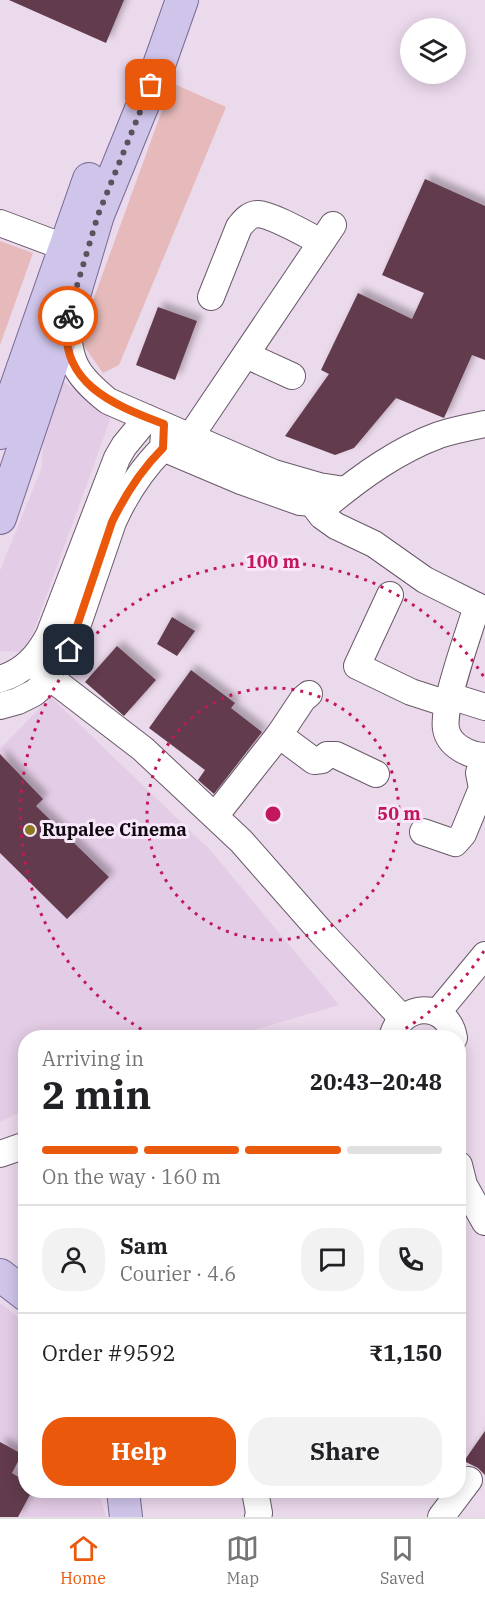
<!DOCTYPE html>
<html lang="en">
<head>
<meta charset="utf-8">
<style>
  body { margin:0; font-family:"IBM Plex Serif",serif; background:#f2f2f2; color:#202124; height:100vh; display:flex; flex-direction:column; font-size:22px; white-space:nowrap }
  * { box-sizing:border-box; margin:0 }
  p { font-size:20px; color:#757577 }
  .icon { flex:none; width:33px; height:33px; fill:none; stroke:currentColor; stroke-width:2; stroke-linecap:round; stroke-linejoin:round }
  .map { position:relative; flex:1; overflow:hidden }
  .drawer { position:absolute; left:18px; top:1030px; width:448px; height:468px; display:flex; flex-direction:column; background:#fff; border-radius:24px; box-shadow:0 3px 15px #0003 }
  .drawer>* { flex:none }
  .controls { position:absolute; left:400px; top:18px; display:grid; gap:12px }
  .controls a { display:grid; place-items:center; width:66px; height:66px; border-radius:50%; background:#fff; box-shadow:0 3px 15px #0003; font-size:30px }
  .pin { position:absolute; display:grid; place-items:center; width:51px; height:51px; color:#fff; margin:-26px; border-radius:12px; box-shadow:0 3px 9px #0006 }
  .courier { position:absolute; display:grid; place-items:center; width:60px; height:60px; margin:-30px; border:4px solid #ea580c; border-radius:50%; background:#fff; color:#222; box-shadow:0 2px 8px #0007 }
  .summary em { font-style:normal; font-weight:800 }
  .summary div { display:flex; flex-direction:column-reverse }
  .summary { display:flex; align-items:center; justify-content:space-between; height:102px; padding:0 24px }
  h1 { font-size:39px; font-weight:800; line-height:45px }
  .bar { display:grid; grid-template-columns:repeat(4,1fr); gap:9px 6px; align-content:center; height:72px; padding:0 24px }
  .bar i { height:8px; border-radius:4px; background:#e0e0e0 }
  .bar .current { background:#ea580c }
  .bar p { grid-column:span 4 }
  .line { display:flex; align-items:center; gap:15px; padding:0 24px; border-top:2px solid #e0e0e0 }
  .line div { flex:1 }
  .round { display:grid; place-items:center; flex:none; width:63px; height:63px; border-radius:24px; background:#f2f2f2 }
  .button { display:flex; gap:12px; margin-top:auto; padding:12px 24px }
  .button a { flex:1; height:69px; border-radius:24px; background:#ea580c; color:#fff; font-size:24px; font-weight:800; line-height:69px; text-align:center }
  .button a+a { background:#f2f2f2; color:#202124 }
  .tab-bar { display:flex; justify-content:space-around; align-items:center; height:84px; border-top:2px solid #e0e0e0; background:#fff; font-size:16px; color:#757577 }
  .tab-bar a { display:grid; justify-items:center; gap:3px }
  .tab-bar .current { color:#ea580c }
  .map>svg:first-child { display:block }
</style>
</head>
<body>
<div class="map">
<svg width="485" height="1517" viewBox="0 0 485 1517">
  <defs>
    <filter id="shadow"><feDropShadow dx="5.5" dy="-5.5" stdDeviation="3" flood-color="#0004"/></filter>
  </defs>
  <rect width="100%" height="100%" fill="#ebd9ec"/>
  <g fill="#e3cce5">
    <path d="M58 378 106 411 110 420 26 652 0 651V571L42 467 44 427Z"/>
    <path d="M51 697 211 851 339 1005 227 1038H26L25 1110 0 1122V749Z"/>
    <path d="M0 1303 25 1323 26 1491H99L106 1517H0Z"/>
  </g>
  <g fill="#e6babb">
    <path d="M172 83 226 107 119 365 103 373 79 339Z"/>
    <path d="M0 241 33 253 0 345Z"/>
  </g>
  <g fill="#623b4e" filter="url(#shadow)">
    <path d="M9 0H124L106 43Z"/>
    <path d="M425 179 485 206V360L472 355 444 418 396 398 354 448 335 455 285 436 329 374 321 370 358 293 412 319 424 293 382 275Z"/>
    <path d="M158 307 197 321 175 380 136 365Z"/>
    <path d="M172 617 195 631 177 656 157 644Z"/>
    <path d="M117 646 156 680 124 716 85 682Z"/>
    <path d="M191 670 235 703 231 708 262 732 214 794 198 780 205 770 149 728Z"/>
    <path d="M0 754 43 799 36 806 109 877 67 919 0 853Z"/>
    <path d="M485 1431V1475L478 1468 464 1461Z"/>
    <path d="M0 1442 22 1454 12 1473 26 1482V1491H32L18 1517H0Z"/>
  </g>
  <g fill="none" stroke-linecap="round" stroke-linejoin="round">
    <g stroke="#685969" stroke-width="28">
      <g id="minor">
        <path d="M0 223 64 247"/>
        <path d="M211 297 239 227C244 221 249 214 258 214 273 215 307 235 321 242"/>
        <path d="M67 322C69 363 76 375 108 401L274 473 319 486 345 490"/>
        <path d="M246 355 292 376"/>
        <path d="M190 437 333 225"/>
        <path d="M163 448 241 481 300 502 328 504C362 476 398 450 439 435 454 430 470 427 485 424"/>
        <path d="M312 503 322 516 336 526 374 544 425 580 485 610"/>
        <path d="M390 595 357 666 411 692 448 704"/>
        <path d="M477 606C469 633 442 705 446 729 449 746 470 756 485 756"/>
        <path d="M31 663 143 749 241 841 322 933 402 1018"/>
        <path d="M0 679C24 672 38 656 49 635L117 458 124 446 147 418"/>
        <path d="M450 696 485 707"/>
        <path d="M0 706 18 701 34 693 51 678 69 650 113 522C125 495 142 469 163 448L164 433"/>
        <path d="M279 735 303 699 309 694"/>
        <path d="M215 816 279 735 314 761 322 760 327 755H336L376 774"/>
        <path d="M423 832 455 843 463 834 482 788 479 773 484 757"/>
        <path d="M437 1013 485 955"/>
        <path d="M392 1038C400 1002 448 1000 454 1038"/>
        <path d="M0 1154 26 1145"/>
        <path d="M459 1165 464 1185 485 1222"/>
        <path d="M255 1491 259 1513 258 1517"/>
        <path d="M441 1517 469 1480"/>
      </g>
    </g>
    <g stroke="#776a95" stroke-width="34">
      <g id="major">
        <path d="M0 433 89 179"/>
        <path d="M0 518 67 319 98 215 159 65 182 0"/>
        <path d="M0 1275 26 1295"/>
        <path d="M123 1491 126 1517"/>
      </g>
    </g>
    <use href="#minor" stroke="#fff" stroke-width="26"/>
    <use href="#major" stroke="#cfc5eb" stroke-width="32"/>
  </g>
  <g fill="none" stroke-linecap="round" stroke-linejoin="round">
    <path stroke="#5c525c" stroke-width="6" stroke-dasharray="0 10.8" d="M68 316 98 215 151 85"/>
    <path stroke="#ea580c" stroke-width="8" d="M68 316C56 382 113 405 164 424L163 448C142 469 125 495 112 522L69 650"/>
  </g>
  <g fill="none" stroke="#c2185b" stroke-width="3" stroke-dasharray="3 6">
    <circle cx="273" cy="814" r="126"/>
    <path d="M484 951A252 252 0 0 1 389 1038M157 1038A252 252 0 1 1 484 677"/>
  </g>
  <circle fill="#8b791e" stroke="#f8e6fa" stroke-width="2" cx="30" cy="830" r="6"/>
  <g text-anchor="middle" stroke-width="6" stroke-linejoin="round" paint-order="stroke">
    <g font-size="18" font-weight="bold" fill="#0f090f" stroke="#f8e6fa" text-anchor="start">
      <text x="42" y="836">Rupalee Cinema</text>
    </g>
  </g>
  <circle cx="273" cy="814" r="9" fill="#c2185b" stroke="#f8e6fa" stroke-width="3"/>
  <g font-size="18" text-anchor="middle" font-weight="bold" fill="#c2185b" stroke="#f8e6fa" stroke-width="6" stroke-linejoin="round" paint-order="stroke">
    <text x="273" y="568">100 m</text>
    <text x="399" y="820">50 m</text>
  </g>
</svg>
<div class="controls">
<a><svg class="icon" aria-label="layers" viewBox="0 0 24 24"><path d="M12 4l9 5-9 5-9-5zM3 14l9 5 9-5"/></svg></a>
</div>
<div class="pin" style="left:151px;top:85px;background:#ea580c"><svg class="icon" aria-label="bag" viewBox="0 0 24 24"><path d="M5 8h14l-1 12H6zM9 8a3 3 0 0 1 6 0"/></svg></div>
<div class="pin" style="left:69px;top:650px;background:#1f2937"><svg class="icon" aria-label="home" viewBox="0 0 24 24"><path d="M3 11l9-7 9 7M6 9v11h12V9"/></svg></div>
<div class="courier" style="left:68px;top:316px"><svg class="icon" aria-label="bike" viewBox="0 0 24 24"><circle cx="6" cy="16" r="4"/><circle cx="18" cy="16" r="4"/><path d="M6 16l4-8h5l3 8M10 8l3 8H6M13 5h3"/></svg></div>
<section class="drawer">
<div class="summary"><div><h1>2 min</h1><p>Arriving in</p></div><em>20:43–20:48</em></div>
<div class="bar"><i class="current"></i><i class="current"></i><i class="current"></i><i></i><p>On the way · 160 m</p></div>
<div class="line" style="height:108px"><a class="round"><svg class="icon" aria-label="person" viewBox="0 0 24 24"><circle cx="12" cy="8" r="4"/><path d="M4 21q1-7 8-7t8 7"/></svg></a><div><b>Sam</b><p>Courier · 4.6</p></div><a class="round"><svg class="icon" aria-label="chat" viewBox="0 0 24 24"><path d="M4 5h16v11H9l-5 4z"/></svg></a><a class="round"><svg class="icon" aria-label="phone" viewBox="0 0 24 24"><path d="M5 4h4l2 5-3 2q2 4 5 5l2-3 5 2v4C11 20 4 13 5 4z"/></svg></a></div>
<div class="line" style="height:78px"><div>Order #9592</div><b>₹1,150</b></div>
<div class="button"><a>Help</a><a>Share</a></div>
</section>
</div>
<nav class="tab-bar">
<a class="current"><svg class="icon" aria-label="home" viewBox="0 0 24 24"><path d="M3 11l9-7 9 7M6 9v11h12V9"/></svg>Home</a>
<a><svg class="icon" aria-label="map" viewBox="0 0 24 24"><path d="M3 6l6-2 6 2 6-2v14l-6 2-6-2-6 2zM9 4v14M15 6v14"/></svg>Map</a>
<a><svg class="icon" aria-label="saved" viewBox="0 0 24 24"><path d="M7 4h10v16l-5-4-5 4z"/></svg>Saved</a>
</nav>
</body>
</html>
